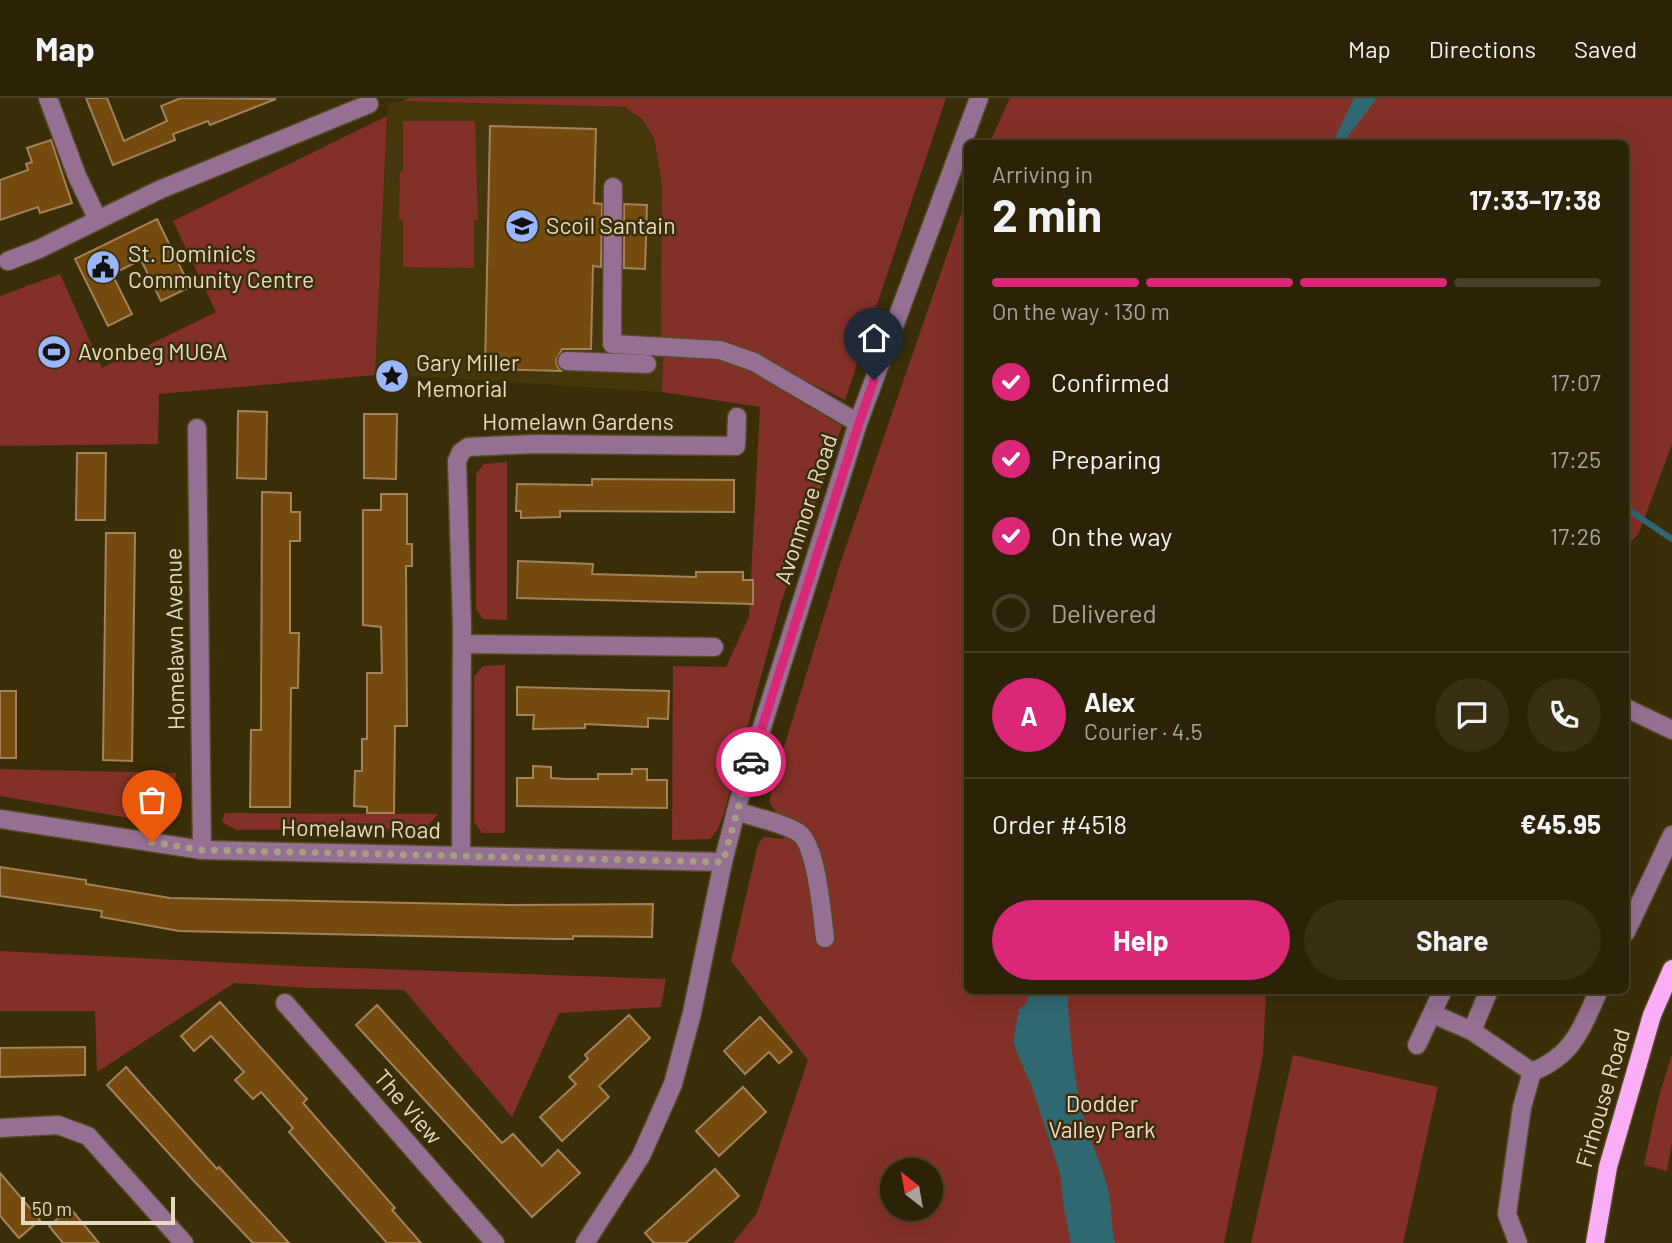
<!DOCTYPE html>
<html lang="en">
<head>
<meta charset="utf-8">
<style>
  body { margin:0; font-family:Barlow,sans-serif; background:#382f15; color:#f1f3f6; height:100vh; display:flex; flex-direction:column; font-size:26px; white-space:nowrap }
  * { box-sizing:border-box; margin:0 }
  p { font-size:23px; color:#a6a49b }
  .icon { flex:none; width:38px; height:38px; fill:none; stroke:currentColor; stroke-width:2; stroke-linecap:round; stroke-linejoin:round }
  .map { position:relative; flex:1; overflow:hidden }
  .sheet { position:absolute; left:964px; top:42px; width:665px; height:854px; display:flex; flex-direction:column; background:#2c2207; border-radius:10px; box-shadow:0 7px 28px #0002,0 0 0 2px #483f28 }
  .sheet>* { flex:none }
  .needle { width:46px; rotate:329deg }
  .fabs { position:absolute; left:880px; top:1060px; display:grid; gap:14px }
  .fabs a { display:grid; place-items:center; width:63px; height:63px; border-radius:50%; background:#2c2207; box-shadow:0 7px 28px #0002,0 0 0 2px #483f28; font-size:35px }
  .scale { position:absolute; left:21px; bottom:18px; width:154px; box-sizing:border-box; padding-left:7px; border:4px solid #e4dbc2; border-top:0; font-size:19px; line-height:24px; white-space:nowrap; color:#e4dbc2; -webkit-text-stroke:5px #3a2e09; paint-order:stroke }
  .pin { position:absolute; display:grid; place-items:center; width:60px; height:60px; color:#fff; margin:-72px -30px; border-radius:50% 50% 50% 0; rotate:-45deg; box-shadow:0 0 7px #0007 }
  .pin .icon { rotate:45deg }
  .courier { position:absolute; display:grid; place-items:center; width:70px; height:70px; margin:-35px; border:5px solid #db2777; border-radius:50%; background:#fff; color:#222; box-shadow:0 2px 9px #0007 }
  .overview em { font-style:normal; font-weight:700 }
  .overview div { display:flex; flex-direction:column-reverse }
  .overview { display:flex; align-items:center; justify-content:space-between; height:119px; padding:0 28px }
  h1 { font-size:46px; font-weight:700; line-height:52px }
  .bar { display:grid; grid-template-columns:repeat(4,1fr); gap:10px 7px; align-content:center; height:84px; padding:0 28px }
  .bar i { height:9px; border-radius:5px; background:#483f28 }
  .bar .selected { background:#db2777 }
  .bar p { grid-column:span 4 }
  .line { display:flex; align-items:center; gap:18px; padding:0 28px; border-top:2px solid #483f28 }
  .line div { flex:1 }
  .round { display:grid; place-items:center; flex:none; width:74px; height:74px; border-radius:37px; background:#382f15 }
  ol { padding:0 28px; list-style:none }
  li { display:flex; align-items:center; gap:21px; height:77px }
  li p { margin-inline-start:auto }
  li .icon { padding:7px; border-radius:50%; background:#db2777; color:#fff; stroke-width:4 }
  li:last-child { color:#a6a49b }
  li i { width:38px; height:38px; border:4px solid #483f28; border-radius:50% }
  .action { display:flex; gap:14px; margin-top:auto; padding:14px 28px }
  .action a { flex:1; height:80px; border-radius:42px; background:#db2777; color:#fff; font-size:28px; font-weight:700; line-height:80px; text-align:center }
  .action a+a { background:#382f15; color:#f1f3f6 }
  header { display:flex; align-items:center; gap:42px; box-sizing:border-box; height:98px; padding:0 35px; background:#2c2207; border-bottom:2px solid #483f28 }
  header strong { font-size:33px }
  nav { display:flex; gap:38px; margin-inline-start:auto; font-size:24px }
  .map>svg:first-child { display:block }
</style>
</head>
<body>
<header>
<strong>Map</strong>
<nav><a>Map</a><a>Directions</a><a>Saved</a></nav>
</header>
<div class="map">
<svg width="1672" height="1145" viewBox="0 0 1672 1145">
  <rect width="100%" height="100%" fill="#3a2e09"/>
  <path fill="#45360b" d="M403 3 625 9 642 21 654 41 662 88V294L430 279 375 277 388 5Z"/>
  <g fill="#833128" fill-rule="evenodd">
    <path d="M410 0H946L845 302 747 254 661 240 662 88 654 40 642 21 625 9 403 3Z"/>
    <path d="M1010 0H1672V346L1639 435 1626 449V46H989Z"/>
    <path d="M387 18 375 277 159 296 158 346 0 348V198L60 176 102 270 216 214 173 123Z"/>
    <path d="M403 23H475L478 122H474V170L403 169V122H399L400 74 403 73Z"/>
    <path d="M968 96V892L1266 893 1263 957 1224 1145H733L757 1115 808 962 731 863 758 746 764 739 783 741 791 724 776 714 769 704 773 685 841 463ZM892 1073H931V1111H892Z"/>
    <path d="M663 256H700L733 263 842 328 781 505 723 718 718 731 710 741 672 742 673 568 726 569 749 519 760 309 662 294Z"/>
    <path d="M507 364V522L483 521 476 511V376L484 366Z"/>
    <path d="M505 567V735H482L474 724V579L483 568Z"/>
    <path d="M0 671 176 675 172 721 164 726 0 698Z"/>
    <path d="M225 715 438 716 425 731 236 732 222 724Z"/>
    <path d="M0 853 294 868 666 881 661 909 559 915 512 1019 404 892 310 890 234 885 97 974 95 913H0Z"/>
    <path d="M1672 956V1044L1667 1073 1644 1067 1658 1002Z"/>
    <path d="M1293 957 1438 989 1403 1145H1251Z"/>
  </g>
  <g fill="#306871">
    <path d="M1354 0H1377L1343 45H1327L1335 40Z"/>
    <path d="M1031 893H1067C1070 935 1073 980 1084 1021 1091 1047 1104 1070 1109 1097 1112 1113 1111 1129 1115 1145H1071L1064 1110 1060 1075 1032 989 1013 945 1019 911 1026 906Z"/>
  </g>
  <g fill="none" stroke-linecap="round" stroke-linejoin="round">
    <path stroke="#306871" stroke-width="6" d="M1626 414 1629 412 1672 441"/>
  </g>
  <g fill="#744a0f" stroke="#a3815b" stroke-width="2">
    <path d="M86 0H107L124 43 167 23 161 8 181 0 276 1 210 27 208 23 173 36 175 42 113 67Z"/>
    <path d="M490 28 596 31 594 105 602 106 601 169 593 168 591 251H562L556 262 557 268 561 273 485 271Z"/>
    <path d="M51 42 72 105 40 115 38 109 0 122V82L28 72 26 66 32 64 27 50Z"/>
    <path d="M624 106 647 107 645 171 624 170Z"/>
    <path d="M157 121 190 189 161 203 141 162 112 176 132 216 108 228 75 161Z"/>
    <path d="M238 313 267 314 266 381 237 380Z"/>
    <path d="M364 316H397L396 381 364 380Z"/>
    <path d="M77 355H106L105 422H76Z"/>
    <path d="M592 381 734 382V414L560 413V419L521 420V413H516L517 386 592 387Z"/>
    <path d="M262 394 291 395V414H300V443H290V535H299L298 590H291L290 709H250L251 632H261Z"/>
    <path d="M381 396H407V446H412V468H406L407 628H395L394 715H367V709L354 708 355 673H362V641H367V575H382L381 529 363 527V412H381Z"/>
    <path d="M106 435H135L132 663 103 662Z"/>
    <path d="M518 463 593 466 592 476 696 479V474H743V482H753V506L517 500Z"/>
    <path d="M517 589 669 593 668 621 648 620V629L585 626V630L533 631 534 617H517Z"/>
    <rect x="0" y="593" width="16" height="67"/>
    <path d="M533 668 551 669V680L566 681H598V676H632V671H647V682H667V710L517 708V680H533Z"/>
    <path d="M0 769 86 782V786L170 800 511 807 653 806 652 839 573 838V841H557L179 833 101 819 102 813 0 798Z"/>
    <path d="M220 904 307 1001 303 1005 395 1110 392 1112 421 1145H387L289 1034 293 1030 261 994 253 1001 235 982 244 974 211 938 194 953 181 938Z"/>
    <path d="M377 907 502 1045 513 1036 542 1068 558 1052 580 1075 532 1119 356 927Z"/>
    <path d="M629 917 650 940 599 988 609 999 562 1043 540 1019 576 986 569 979 588 961 585 957Z"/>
    <path d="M760 919 792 954 779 965 769 954 745 976 724 953Z"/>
    <path d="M85 949V977L0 979V950Z"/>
    <path d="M126 969 217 1071 219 1069 289 1145H253L192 1081 107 987Z"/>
    <path d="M743 989 766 1014 719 1058 696 1033Z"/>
    <path d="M715 1071 739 1098 686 1145H654L645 1135Z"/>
    <path d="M0 1075 40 1122 19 1140 0 1118Z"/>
    <path d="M70 1110 99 1145H63L49 1128Z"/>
  </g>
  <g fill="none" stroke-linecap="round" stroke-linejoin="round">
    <g stroke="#554a27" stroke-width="21">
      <g id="minor">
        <path d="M48 0 77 78 98 122"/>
        <path d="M613 89 612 246 720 252 754 264 858 325"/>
        <path d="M8 163 39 151 159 92 369 6"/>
        <path d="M567 263 647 266"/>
        <path d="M197 330 202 752"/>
        <path d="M462 546 714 549"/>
        <path d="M1626 610 1672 632"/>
        <path d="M736 713C753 719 784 725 799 735 817 748 822 817 825 840"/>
        <path d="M0 721 202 752 723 764"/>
        <path d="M461 757 462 527 457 363 461 354 468 349 534 346 736 348 737 319"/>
        <path d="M1626 834 1672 737"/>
        <path d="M285 905 495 1145"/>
        <path d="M1433 916 1472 933 1532 974"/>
        <path d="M1472 933 1489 892"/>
        <path d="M1417 947 1443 892"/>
        <path d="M0 1030 58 1027 88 1038 184 1145"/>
        <path d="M585 1145 641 1058 673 986 692 915 723 764 739 702 858 325 979 0"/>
        <path d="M1518 1145 1507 1116 1522 1009 1532 974C1574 957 1581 931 1599 892"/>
      </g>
    </g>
    <g stroke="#554a27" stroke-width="21">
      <path id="major" d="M1595 1145 1608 1069 1652 917 1672 871"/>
    </g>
    <use href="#minor" stroke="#957092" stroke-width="18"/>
    <use href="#major" stroke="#fbaef6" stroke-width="18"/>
  </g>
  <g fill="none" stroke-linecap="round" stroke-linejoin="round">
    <path stroke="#a89e81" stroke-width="7" stroke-dasharray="0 12.6" d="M152 744 202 752 723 764 751 664"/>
    <path stroke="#db2777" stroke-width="9" d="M751 664 859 325 874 282"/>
  </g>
  <defs>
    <g id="school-disc" transform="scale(1.75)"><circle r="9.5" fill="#9bb5fd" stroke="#3a2e09"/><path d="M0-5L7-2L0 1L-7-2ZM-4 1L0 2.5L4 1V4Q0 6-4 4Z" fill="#111"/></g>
    <g id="civic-disc" transform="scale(1.75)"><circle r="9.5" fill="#9bb5fd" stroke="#3a2e09"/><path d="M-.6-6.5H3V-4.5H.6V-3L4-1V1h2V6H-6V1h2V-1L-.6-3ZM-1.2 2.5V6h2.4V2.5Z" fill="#111"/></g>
    <g id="stadium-disc" transform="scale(1.75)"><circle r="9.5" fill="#9bb5fd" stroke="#3a2e09"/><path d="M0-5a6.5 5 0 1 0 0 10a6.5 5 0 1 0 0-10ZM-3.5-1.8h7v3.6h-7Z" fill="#111"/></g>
    <g id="sight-disc" transform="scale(1.75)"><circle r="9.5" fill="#9bb5fd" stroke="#3a2e09"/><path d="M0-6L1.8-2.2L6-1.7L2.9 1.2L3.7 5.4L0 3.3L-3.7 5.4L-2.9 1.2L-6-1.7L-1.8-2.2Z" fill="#111"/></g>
  </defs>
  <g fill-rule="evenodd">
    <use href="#school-disc" x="522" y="128"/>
    <use href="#civic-disc" x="103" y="169"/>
    <use href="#stadium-disc" x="54" y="254"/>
    <use href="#sight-disc" x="392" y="278"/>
  </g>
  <g text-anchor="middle" stroke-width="5" stroke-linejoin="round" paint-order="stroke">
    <g font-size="23" fill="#e4dbc2" stroke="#3a2e09" text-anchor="start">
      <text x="546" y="136">Scoil Santain</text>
      <text x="128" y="164">St. Dominic's<tspan x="128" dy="26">Community Centre</tspan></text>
      <text x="78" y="262">Avonbeg MUGA</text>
      <text x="416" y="273">Gary Miller<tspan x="416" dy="26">Memorial</tspan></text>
    </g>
    <g font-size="23" fill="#e4dbc2" stroke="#3a2e09">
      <text x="578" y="332">Homelawn Gardens</text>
      <text transform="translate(806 411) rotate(-72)" y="8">Avonmore Road</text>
      <text transform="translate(175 541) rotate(-91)" y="8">Homelawn Avenue</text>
      <text transform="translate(361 731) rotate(1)" y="8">Homelawn Road</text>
      <text transform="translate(1603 1000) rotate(-74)" y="8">Firhouse Road</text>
      <text transform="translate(408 1009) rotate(49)" y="8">The View</text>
    </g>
    <g font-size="23" fill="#f7d8d2" stroke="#3a2e09">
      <text x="1102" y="1014">Dodder<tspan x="1102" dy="26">Valley Park</tspan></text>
    </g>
  </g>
</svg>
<div class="fabs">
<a><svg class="needle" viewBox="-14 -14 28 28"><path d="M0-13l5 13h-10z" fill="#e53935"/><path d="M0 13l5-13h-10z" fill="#a6a49b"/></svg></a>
</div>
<div class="scale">50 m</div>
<div class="pin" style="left:152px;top:744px;background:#ea580c"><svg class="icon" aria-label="bag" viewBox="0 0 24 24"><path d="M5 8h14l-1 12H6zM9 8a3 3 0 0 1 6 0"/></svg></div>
<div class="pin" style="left:874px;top:282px;background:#1f2937"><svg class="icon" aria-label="home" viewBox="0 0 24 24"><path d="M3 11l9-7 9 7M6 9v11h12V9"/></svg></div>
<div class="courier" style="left:751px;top:664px"><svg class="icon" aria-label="car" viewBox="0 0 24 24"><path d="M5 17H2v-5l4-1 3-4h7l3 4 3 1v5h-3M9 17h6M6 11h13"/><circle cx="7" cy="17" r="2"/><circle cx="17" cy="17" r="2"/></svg></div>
<section class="sheet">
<div class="overview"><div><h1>2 min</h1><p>Arriving in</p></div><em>17:33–17:38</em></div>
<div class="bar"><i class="selected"></i><i class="selected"></i><i class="selected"></i><i></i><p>On the way · 130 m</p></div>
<ol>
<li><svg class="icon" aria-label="check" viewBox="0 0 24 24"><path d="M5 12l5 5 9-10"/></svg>Confirmed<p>17:07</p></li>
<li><svg class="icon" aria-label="check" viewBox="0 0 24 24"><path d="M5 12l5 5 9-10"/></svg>Preparing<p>17:25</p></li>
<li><svg class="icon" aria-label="check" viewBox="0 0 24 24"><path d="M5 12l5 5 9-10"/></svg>On the way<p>17:26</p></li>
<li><i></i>Delivered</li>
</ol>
<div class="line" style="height:126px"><b class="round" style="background:#db2777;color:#fff">A</b><div><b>Alex</b><p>Courier · 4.5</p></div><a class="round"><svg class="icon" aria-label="chat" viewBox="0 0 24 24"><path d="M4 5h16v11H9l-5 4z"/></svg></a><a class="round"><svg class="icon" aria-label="phone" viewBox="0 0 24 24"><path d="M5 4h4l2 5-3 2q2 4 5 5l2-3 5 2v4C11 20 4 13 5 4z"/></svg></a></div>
<div class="line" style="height:91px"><div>Order #4518</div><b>€45.95</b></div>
<div class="action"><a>Help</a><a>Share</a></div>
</section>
</div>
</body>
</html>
